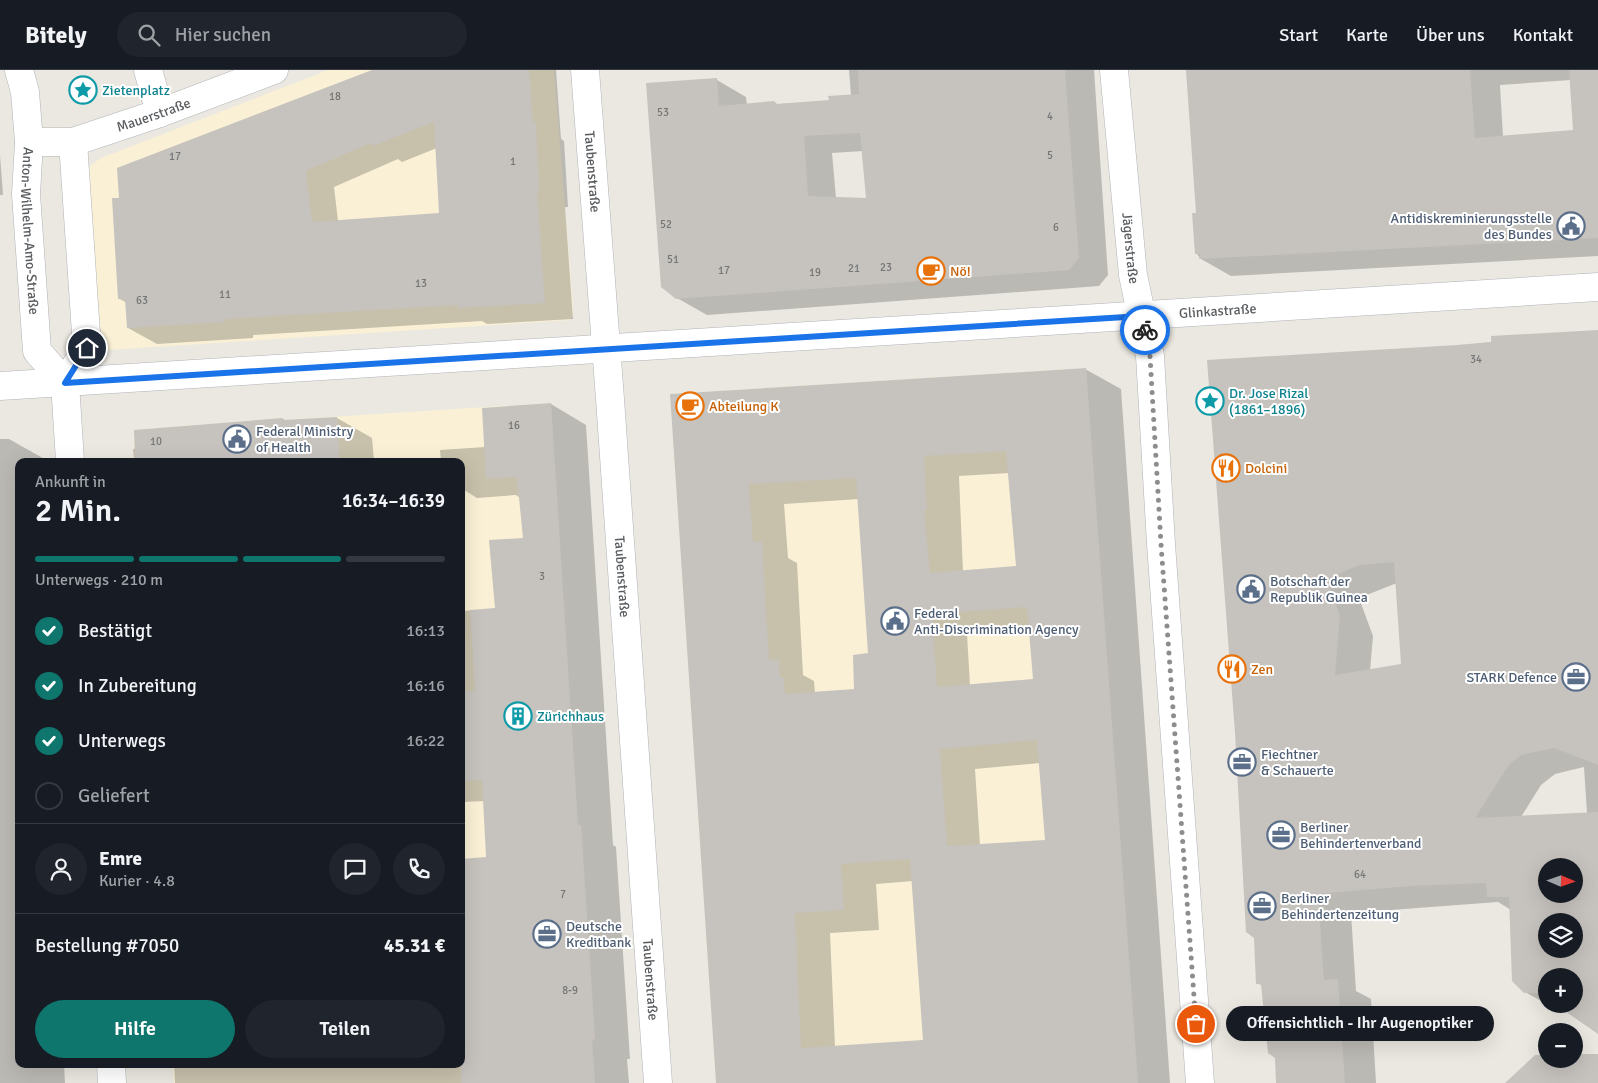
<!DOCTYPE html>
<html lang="de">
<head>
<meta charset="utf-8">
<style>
  body { margin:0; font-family:Signika,sans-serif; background:#20242c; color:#f1f3f6; height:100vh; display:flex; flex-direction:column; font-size:19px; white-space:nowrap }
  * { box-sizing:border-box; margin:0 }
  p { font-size:16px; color:#9ea1a6 }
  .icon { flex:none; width:28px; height:28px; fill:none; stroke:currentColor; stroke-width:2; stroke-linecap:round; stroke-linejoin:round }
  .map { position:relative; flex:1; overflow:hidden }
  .side { position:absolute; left:15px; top:388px; width:450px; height:610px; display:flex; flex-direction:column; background:#171b24; border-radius:10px; box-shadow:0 5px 20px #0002 }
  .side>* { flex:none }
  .needle { width:32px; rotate:92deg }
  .tools { position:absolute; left:1538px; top:788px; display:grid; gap:10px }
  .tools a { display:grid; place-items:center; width:45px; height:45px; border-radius:50%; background:#171b24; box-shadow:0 5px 20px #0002; font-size:25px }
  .pin { position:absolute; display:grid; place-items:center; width:42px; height:42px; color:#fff; margin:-21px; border:2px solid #fff; border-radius:50%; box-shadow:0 1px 5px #0007 }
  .courier { position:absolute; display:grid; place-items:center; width:50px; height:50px; margin:-25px; border:4px solid #1a73e8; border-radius:50%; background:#fff; color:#222; box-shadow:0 1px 6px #0007 }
  .bubble { position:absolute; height:35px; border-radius:18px; background:#171b24; box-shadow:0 5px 20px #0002; font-size:16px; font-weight:600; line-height:35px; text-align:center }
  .head em { font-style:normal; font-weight:600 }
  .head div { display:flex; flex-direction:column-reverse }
  .head { display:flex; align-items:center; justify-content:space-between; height:85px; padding:0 20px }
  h1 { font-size:32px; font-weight:600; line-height:38px }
  .bar { display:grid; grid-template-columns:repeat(4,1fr); gap:8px 5px; align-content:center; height:60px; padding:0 20px }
  .bar i { height:6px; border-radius:4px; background:#363941 }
  .bar .on { background:#0f766e }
  .bar p { grid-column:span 4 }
  .line { display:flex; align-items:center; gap:12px; padding:0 20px; border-top:1px solid #363941 }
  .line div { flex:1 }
  .round { display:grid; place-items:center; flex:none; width:52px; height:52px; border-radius:26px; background:#20242c }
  ol { padding:0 20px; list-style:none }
  li { display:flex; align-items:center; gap:15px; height:55px }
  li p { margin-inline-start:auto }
  li .icon { padding:5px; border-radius:50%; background:#0f766e; color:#fff; stroke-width:4 }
  li:last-child { color:#9ea1a6 }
  li i { width:28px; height:28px; border:2px solid #363941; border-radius:50% }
  .button { display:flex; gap:10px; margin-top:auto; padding:10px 20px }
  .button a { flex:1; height:58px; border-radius:30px; background:#0f766e; color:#fff; font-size:20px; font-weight:600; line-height:58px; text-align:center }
  .button a+a { background:#20242c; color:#f1f3f6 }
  header { display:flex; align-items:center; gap:30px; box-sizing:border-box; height:70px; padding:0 25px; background:#171b24; border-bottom:1px solid #363941 }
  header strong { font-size:24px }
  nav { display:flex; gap:28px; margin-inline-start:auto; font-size:18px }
  .search { width:350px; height:45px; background:#20242c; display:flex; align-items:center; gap:12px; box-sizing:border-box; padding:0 18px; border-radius:28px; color:#9ea1a6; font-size:19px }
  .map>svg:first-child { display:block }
</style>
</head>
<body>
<header>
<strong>Bitely</strong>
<div class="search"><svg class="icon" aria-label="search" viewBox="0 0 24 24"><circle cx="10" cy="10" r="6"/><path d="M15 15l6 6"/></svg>Hier suchen</div>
<nav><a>Start</a><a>Karte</a><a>Über uns</a><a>Kontakt</a></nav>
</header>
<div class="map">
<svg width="1598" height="1013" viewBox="0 0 1598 1013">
  <rect width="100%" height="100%" fill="#eae8e0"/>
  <g fill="#f9f0d6">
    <path d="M328 0H554L573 236V246L570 250 109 280 103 278 97 272 87 101 91 95 101 88Z"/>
    <path d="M1086 298 1138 1013H716L670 324Z"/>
    <path d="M551 333 577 741 578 755H581L595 969 592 970 595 1013H174L173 994H461V391H133L134 360 283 348 284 350Z"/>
  </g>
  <g fill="#0003" fill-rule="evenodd">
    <path d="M377 0H556L561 69 564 71 568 137H565L573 249 487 254 482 251 253 265V268L157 274 128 258 127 233 120 229V129ZM437 78 440 144 338 151 334 117 398 89 402 92Z"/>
    <path d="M849 0H1094L1108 205 1099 216 707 245 677 228 717 10 746 27 747 36 830 31 851 25ZM863 81 867 129 836 128 832 83Z"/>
    <path d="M1187 0H1598V186L1231 206 1201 189 1197 184V144ZM1571 10 1574 61 1503 67 1500 15Z"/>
    <path d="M0 85 3 125H0Z"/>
    <path d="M1598 261V962L1568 941H1559L1525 922 1511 840 1498 832 1351 843 1356 921 1371 929 1376 1013H1277L1276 988 1263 916 1257 913 1255 868 1239 705 1208 291 1457 276ZM1397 513 1402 595 1370 601 1373 566 1359 528ZM1584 697 1587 743 1521 747 1541 715 1555 704ZM1546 796H1574V824H1546ZM1546 851H1574V879H1546ZM1546 906H1574V934H1546Z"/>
    <path d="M1085 299 1121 319 1170 1013H717L672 326ZM1009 403 1017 497 963 502 959 406ZM859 429 869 584 855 620 815 623 814 611 803 605 797 493 788 488 784 434ZM1030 560 1034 610 970 616 967 564ZM1040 693 1046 771 980 775 975 699ZM913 811 924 971 835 977 830 863 879 860 876 814Z"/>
    <path d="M551 334 586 355 613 775 616 777 630 989H627L629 1013H175L174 994H461L487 788 485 731 461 732V541L496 539 524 469 520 428 516 425 477 428 461 418V391H441L440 380 485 377Z"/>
    <path d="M337 348 372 368 374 391H134L133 379 283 349 287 351Z"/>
    <path d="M0 369H9L48 391H19V994H64L65 1013H0Z"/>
  </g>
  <g fill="#c6c2bd" fill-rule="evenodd">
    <path d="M372 0H529L533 53H536L539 121H537L545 233 458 238V235L225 249V252L127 258 125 229H118L112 128H119L117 98ZM434 52 439 143 312 152 306 101 371 73 373 76Z"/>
    <path d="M858 0H1065L1079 188 1069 200 676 229 661 217 646 13 717 8 719 36 774 31 777 34 829 30 828 26 859 24ZM860 63 866 128 808 126 804 66Z"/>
    <path d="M1186 0H1470L1475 68 1573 60 1569 0H1598V168L1199 189 1200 184H1195L1192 143H1196Z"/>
    <path d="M1598 260V695L1554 678 1521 685 1508 696 1475 748 1598 742V964L1559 937V934H1574V906H1546V923H1524L1512 911 1509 827H1487L1486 813 1410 816 1318 824 1324 910 1338 909 1345 1013H1276L1275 988 1268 983 1261 914H1256L1254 868 1246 862 1235 663 1207 290 1457 275 1491 272V266ZM1394 492 1401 594 1335 605 1340 546 1327 509 1359 495ZM1546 796H1574V824H1546ZM1546 851H1574V879H1546Z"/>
    <path d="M1086 298 1138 1013H716L670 324ZM1006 381 1016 496 930 503 924 440H927L924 386ZM856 408 868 583 853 585 854 619 785 624 784 608 780 607 779 590H769L762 471 753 472 749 414ZM1027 537 1033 609 937 617 932 544ZM1037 670 1045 770 947 776 940 679ZM910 789 923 970 801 978 795 843 844 840 841 794Z"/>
    <path d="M551 333 578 756 581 755 595 969H592L595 1013H461V789L486 787 482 710 461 711V621H475L470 540 495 538 489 470 523 468 517 407 486 409 482 338Z"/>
    <path d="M337 347 340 391H135L134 360 283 348V350Z"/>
    <path d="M1574 984H1598V1013H1505L1535 985H1546V989H1574Z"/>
  </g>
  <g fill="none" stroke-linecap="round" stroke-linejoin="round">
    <g stroke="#b1b3b7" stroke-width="29">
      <g id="minor">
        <path id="s1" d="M19 0 25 22 29 72 26 124 37 281 65 313"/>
        <path d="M148 0 160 43"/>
        <path id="s2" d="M585 0 610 329 658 1013"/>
        <path id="s3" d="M1114 0 1133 205 1150 286 1161 474 1200 1013"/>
        <path id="s4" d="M29 72H73L160 43 274 0"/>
        <path d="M70 391 65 313 87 278 73 72"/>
        <path d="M111 994 112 1013"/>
      </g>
    </g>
    <g stroke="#b1b3b7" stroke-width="29">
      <g id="tertiary">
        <path id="s5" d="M0 316 1598 217"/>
      </g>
    </g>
    <use href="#minor" stroke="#fff" stroke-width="28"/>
    <use href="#tertiary" stroke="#fff" stroke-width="28"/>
  </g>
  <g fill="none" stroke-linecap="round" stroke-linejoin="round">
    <path stroke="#8c8d8c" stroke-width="5" stroke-dasharray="0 9" d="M1145 260 1150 286 1161 474 1196 954"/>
    <path stroke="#1a73e8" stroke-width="6" d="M87 278 65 313 1142 246 1145 260"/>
  </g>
  <defs>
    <g id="sight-ring" transform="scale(1.4375)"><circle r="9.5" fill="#fff" stroke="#0f9aa8" stroke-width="1.5"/><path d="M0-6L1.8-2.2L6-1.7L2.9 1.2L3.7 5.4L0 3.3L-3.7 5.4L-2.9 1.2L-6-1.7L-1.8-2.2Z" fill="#0f9aa8"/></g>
    <g id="civic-ring" transform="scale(1.4375)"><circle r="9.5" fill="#fff" stroke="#5c6f8a" stroke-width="1.5"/><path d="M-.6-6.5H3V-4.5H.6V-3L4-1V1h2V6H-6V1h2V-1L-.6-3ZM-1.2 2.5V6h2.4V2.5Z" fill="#5c6f8a"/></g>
    <g id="cafe-ring" transform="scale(1.4375)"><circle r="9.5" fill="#fff" stroke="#e8710a" stroke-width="1.5"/><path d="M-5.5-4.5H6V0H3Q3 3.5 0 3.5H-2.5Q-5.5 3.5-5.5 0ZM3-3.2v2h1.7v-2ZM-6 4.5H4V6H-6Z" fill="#e8710a"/></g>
    <g id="restaurant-ring" transform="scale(1.4375)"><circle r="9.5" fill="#fff" stroke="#e8710a" stroke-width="1.5"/><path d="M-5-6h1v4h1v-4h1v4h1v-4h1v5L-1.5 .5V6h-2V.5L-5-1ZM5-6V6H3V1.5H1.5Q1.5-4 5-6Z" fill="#e8710a"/></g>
    <g id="office-ring" transform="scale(1.4375)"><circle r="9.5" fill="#fff" stroke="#5c6f8a" stroke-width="1.5"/><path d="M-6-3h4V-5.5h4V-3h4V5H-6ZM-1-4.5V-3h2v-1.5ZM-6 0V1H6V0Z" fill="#5c6f8a"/></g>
    <g id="building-ring" transform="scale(1.4375)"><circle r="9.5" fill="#fff" stroke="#0f9aa8" stroke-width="1.5"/><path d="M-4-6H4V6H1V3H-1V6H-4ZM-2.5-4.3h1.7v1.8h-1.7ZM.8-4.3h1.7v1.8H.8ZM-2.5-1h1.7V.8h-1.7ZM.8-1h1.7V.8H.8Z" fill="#0f9aa8"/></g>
  </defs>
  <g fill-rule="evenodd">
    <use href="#sight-ring" x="83" y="20"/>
    <use href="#civic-ring" x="1571" y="156"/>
    <use href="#cafe-ring" x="931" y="201"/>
    <use href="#sight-ring" x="1210" y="331"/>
    <use href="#cafe-ring" x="690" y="336"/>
    <use href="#civic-ring" x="237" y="369"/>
    <use href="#restaurant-ring" x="1226" y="398"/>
    <use href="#civic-ring" x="1251" y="519"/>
    <use href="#civic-ring" x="895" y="551"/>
    <use href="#restaurant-ring" x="1232" y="599"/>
    <use href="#office-ring" x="1576" y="607"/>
    <use href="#building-ring" x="518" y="646"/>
    <use href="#office-ring" x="1242" y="692"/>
    <use href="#office-ring" x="1281" y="765"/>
    <use href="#office-ring" x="1262" y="836"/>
    <use href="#office-ring" x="547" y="864"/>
  </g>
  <g text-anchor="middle" stroke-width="4" stroke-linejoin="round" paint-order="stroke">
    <g font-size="11" fill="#747676">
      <text x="335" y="30">18</text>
      <text x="663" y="46">53</text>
      <text x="1050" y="50">4</text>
      <text x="1050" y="89">5</text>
      <text x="175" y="90">17</text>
      <text x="513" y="95">1</text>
      <text x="666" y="158">52</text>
      <text x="1056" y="161">6</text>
      <text x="673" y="193">51</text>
      <text x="886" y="201">23</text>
      <text x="854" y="202">21</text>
      <text x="724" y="204">17</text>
      <text x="815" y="206">19</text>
      <text x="421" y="217">13</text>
      <text x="225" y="228">11</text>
      <text x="142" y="234">63</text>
      <text x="1476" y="293">34</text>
      <text x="514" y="359">16</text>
      <text x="156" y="375">10</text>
      <text x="542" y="510">3</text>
      <text x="1360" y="808">64</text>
      <text x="563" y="828">7</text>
      <text x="570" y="924">8-9</text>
    </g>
    <g font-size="14" fill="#0d838f" stroke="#fff" text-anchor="start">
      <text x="102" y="25">Zietenplatz</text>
      <text x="1229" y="328">Dr. Jose Rizal<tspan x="1229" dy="16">(1861–1896)</tspan></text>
      <text x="537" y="651">Zürichhaus</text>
    </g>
    <g font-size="14" fill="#595c5f" stroke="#fff">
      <text dy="5" stroke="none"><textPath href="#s4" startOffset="129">Mauerstraße</textPath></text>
      <text dy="5" stroke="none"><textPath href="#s2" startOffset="102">Taubenstraße</textPath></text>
      <text dy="5" stroke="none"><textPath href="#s1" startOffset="162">Anton-Wilhelm-Amo-Straße</textPath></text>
      <text dy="5" stroke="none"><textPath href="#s3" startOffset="179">Jägerstraße</textPath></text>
      <text dy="5" stroke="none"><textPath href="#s5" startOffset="1220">Glinkastraße</textPath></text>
      <text dy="5" stroke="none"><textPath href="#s2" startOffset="508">Taubenstraße</textPath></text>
      <text dy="5" stroke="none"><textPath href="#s2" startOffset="912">Taubenstraße</textPath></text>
    </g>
    <g font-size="14" fill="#4e5e75" stroke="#fff" text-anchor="start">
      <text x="1552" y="153" text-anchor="end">Antidiskreminierungsstelle<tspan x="1552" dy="16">des Bundes</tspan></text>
      <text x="256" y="366">Federal Ministry<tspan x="256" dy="16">of Health</tspan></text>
      <text x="1270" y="516">Botschaft der<tspan x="1270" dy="16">Republik Guinea</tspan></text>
      <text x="914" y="548">Federal<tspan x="914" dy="16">Anti-Discrimination Agency</tspan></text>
      <text x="1557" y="612" text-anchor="end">STARK Defence</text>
      <text x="1261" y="689">Fiechtner<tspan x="1261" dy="16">&amp; Schauerte</tspan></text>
      <text x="1300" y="762">Berliner<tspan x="1300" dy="16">Behindertenverband</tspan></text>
      <text x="1281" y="833">Berliner<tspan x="1281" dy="16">Behindertenzeitung</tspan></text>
      <text x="566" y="861">Deutsche<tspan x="566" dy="16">Kreditbank</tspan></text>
    </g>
    <g font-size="14" fill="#c56008" stroke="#fff" text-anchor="start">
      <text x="950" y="206">Nö!</text>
      <text x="709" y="341">Abteilung K</text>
      <text x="1245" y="403">Dolcini</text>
      <text x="1251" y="604">Zen</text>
    </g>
  </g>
</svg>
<div class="tools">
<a><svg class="needle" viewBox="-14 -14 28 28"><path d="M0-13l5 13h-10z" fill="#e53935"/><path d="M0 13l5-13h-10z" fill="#9ea1a6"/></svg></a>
<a><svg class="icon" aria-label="layers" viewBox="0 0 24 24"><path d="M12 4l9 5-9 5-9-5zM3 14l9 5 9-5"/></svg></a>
<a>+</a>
<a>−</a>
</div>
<div class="pin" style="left:1196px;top:954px;background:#ea580c"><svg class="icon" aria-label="bag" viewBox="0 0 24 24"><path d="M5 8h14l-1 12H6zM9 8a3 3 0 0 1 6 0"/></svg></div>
<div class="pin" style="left:87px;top:278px;background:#1f2937"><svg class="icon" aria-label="home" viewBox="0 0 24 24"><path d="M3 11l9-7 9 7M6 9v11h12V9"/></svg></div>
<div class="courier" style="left:1145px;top:260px"><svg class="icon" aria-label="bike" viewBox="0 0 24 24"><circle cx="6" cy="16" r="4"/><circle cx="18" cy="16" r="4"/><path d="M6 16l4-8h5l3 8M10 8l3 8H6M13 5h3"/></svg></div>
<div class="bubble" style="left:1226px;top:936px;width:268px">Offensichtlich - Ihr Augenoptiker</div>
<section class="side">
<div class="head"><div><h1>2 Min.</h1><p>Ankunft in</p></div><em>16:34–16:39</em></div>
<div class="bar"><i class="on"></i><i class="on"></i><i class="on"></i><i></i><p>Unterwegs · 210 m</p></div>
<ol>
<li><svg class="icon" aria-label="check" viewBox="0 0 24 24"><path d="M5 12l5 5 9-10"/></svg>Bestätigt<p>16:13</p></li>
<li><svg class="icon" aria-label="check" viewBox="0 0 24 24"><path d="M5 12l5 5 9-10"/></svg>In Zubereitung<p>16:16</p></li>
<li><svg class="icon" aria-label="check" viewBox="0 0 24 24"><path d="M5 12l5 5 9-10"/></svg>Unterwegs<p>16:22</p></li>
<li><i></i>Geliefert</li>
</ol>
<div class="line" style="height:90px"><a class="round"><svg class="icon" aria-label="person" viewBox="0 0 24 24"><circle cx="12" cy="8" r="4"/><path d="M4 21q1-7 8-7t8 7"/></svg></a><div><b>Emre</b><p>Kurier · 4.8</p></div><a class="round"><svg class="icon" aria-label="chat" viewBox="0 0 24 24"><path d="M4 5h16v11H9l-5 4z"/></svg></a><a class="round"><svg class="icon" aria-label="phone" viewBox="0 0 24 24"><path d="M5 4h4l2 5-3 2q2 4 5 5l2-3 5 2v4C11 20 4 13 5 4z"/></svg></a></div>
<div class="line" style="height:65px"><div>Bestellung #7050</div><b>45.31 €</b></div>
<div class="button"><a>Hilfe</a><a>Teilen</a></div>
</section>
</div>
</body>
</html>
